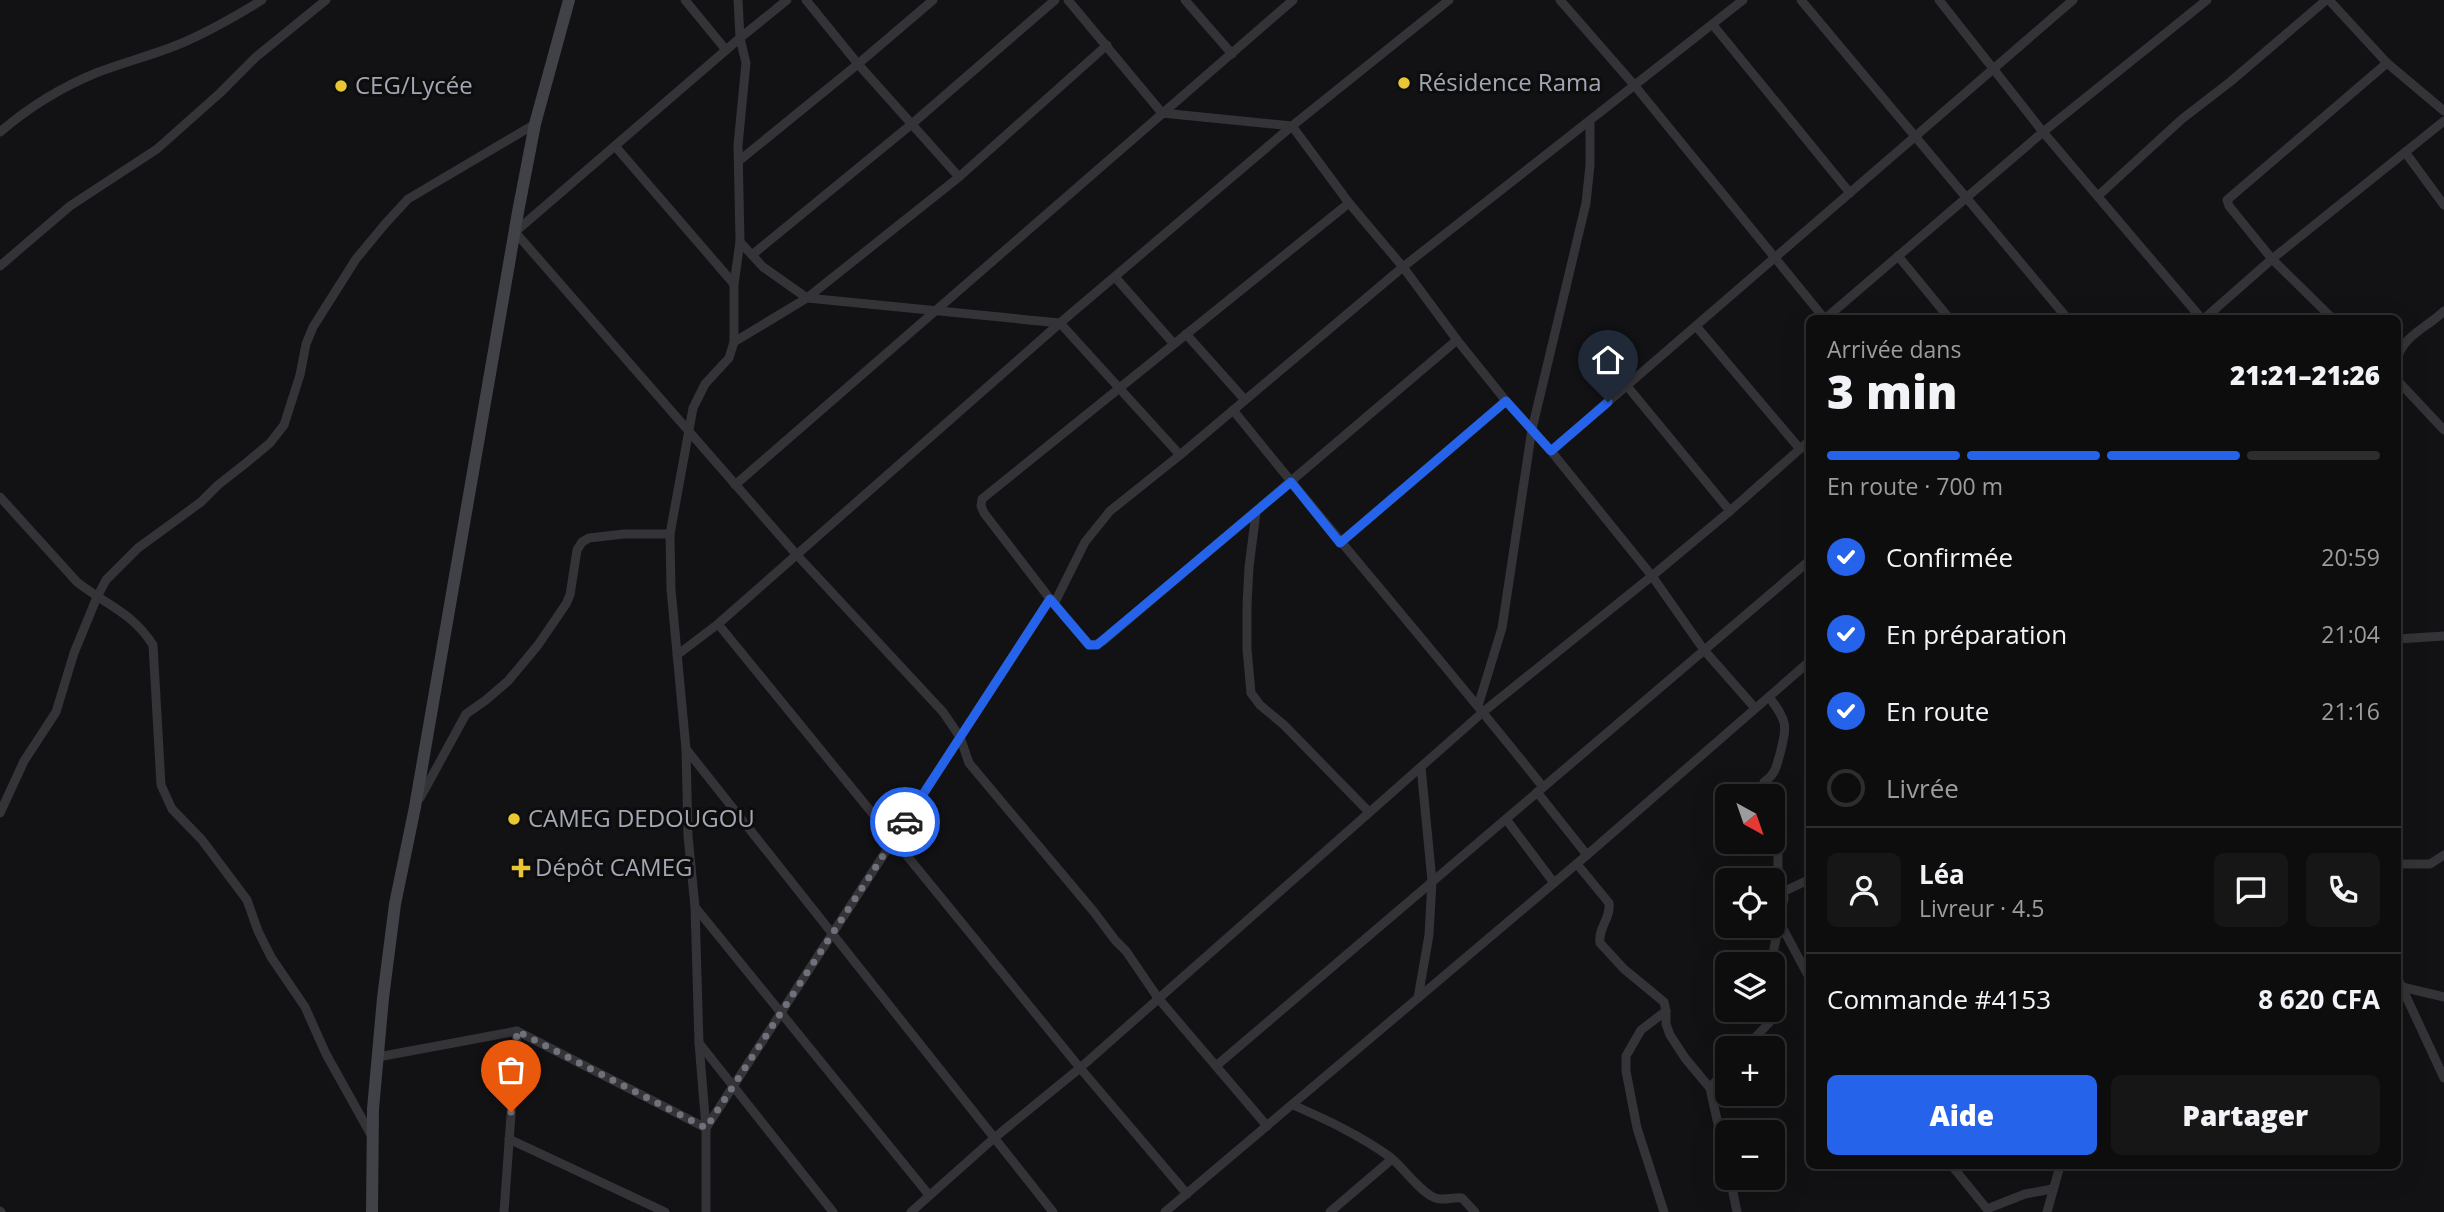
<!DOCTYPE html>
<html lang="fr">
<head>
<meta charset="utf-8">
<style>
  body { margin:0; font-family:"Open Sans",sans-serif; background:#171617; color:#f1f3f6; height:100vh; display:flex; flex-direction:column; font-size:26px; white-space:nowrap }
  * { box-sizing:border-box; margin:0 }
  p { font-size:23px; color:#9b9c9e }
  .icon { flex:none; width:38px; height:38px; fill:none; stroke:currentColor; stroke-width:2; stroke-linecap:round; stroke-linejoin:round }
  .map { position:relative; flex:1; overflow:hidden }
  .side { position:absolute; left:1806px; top:315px; width:595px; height:854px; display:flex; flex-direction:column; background:#0e0d0e; border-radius:10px; box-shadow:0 7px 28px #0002,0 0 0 2px #2e2d2e }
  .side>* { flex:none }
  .needle { width:46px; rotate:140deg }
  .controls { position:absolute; left:1715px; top:784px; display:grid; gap:14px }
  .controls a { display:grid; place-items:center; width:70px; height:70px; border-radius:10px; background:#0e0d0e; box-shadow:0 7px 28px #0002,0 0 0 2px #2e2d2e; font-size:35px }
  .pin { position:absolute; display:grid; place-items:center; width:60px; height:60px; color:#fff; margin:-72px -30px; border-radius:50% 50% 50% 0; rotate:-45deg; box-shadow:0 0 7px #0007 }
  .pin .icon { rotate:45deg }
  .courier { position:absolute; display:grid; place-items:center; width:70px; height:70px; margin:-35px; border:5px solid #2563eb; border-radius:50%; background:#fff; color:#222; box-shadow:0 2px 9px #0007 }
  .overview em { font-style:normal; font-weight:800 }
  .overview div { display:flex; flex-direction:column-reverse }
  .overview { display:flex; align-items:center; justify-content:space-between; height:119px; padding:0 21px }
  h1 { font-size:46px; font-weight:800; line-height:52px }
  .bar { display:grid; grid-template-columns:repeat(4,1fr); gap:10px 7px; align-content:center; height:84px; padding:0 21px }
  .bar i { height:9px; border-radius:5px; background:#2e2d2e }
  .bar .selected { background:#2563eb }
  .bar p { grid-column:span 4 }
  .line { display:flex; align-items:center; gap:18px; padding:0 21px; border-top:2px solid #2e2d2e }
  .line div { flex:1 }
  .round { display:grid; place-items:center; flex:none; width:74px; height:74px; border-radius:10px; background:#171617 }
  ol { padding:0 21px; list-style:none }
  li { display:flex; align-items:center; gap:21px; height:77px }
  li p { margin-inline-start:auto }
  li .icon { padding:7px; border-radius:50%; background:#2563eb; color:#fff; stroke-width:4 }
  li:last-child { color:#9b9c9e }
  li i { width:38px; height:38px; border:4px solid #2e2d2e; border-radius:50% }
  .primary-button { display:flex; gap:14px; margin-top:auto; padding:14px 21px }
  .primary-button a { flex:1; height:80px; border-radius:10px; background:#2563eb; color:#fff; font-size:28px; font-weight:800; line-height:80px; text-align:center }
  .primary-button a+a { background:#171617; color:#f1f3f6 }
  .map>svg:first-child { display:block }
</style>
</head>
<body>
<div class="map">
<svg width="2444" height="1212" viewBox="0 0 2444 1212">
  <rect width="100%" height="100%" fill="#121113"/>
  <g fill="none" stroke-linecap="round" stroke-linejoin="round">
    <g stroke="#333338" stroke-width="9">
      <path d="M685 0 726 50"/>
      <path d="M787 0 740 38 515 232 796 554 943 712 960 737 969 763 1094 912 1115 940 1126 951 1158 998 1267 1126"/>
      <path d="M806 0 858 64 959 177"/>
      <path d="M1068 0 1162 113 1292 126 1449 0"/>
      <path d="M1185 0 1232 54"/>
      <path d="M1560 0 1635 86 1824 318"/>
      <path d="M1801 0 2067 318"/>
      <path d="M1939 0 2043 132 2201 318"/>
      <path d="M2329 0 2387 63 2444 111"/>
      <path d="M1713 25 1850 193"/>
      <path d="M0 132C28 108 62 87 96 73 124 62 154 55 182 43 210 31 236 16 262 0"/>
      <path d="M615 146 734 284"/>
      <path d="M2405 152 2444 205"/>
      <path d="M740 160 858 64 933 0"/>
      <path d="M2099 195 2182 119 2230 82 2326 0"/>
      <path d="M1349 203 982 499 981 506 984 513 1054 604 1089 645 1097 644 1103 641 1457 340"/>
      <path d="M740 242 752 255 913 123 1055 0"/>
      <path d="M752 255 763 267 807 298 959 177 1107 45"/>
      <path d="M1898 256 1949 318"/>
      <path d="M0 266 70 206 157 149 220 93 256 57 326 0"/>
      <path d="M1115 277 1174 344"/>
      <path d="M1826 318 2043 132 2207 0"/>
      <path d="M2205 318 2272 259 2444 121"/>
      <path d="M2332 318 2272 259 2229 206 2227 200 2387 63"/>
      <path d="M1696 326 1800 449"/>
      <path d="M1186 334 1245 400"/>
      <path d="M734 342 807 298 1060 323 1292 126 1349 203 1403 267 1457 340 1506 401 1551 451 1652 576 1483 712 1080 1068 993 1139 911 1212"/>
      <path d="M2398 356C2405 335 2429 326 2444 311"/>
      <path d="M2398 381 2444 430"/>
      <path d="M1627 386 1730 511"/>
      <path d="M1233 410C1335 537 1442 660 1543 787"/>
      <path d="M1551 451 2073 0"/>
      <path d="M735 485 1293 0"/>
      <path d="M0 497 77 582C106 605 132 612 153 645L161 785 172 809 202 840 247 900 258 931 271 957 305 1007 326 1054 370 1133"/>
      <path d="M1256 512 1249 567 1247 605V649L1251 693 1260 705 1284 725 1369 812"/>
      <path d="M1340 543 1506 401"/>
      <path d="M1054 604 1085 542 1110 511 1180 455 1403 267 1743 0"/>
      <path d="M718 624 1080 1068 1187 1194"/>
      <path d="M2398 639 2444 636"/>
      <path d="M677 655 718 624 1060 323 1180 455"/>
      <path d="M1478 706 1502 628 1532 429 1586 203 1590 165V121"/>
      <path d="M1755 708 1704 650 1652 576 1730 511 1810 440"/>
      <path d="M686 749 1053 1212"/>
      <path d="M1537 792 1587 855"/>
      <path d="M1766 796 1764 782C1776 774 1776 767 1780 754 1787 725 1788 722 1769 697"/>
      <path d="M420 798 466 714 486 700 508 681 538 645 566 604 570 595 577 550 582 542 589 538 624 534H670"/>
      <path d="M0 813 24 761 56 712 74 653 97 597 106 580 138 548 201 502 218 485 246 463 270 443 284 425 300 375 306 344 313 327 356 259 385 224 408 199 535 124"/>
      <path d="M1506 819 1554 883"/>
      <path d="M1577 864 1609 903C1611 919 1598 927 1600 943L1624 969 1664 1002 1666 1011V1024L1670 1035 1685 1058 1710 1088 1727 1165"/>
      <path d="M2398 864H2430L2444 855"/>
      <path d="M1783 892 1810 879"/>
      <path d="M695 907 929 1195"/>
      <path d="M1780 923 1810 979"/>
      <path d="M1771 964 1784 898 1778 871V853L1773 820"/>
      <path d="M2398 979 2444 1078"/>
      <path d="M2402 987 2444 997"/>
      <path d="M1418 998 1429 935 1432 881 1421 767"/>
      <path d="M699 1043 833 1212"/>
      <path d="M1745 1048 1769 1023 1771 1010"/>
      <path d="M378 1057 517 1031 706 1128 1050 599"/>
      <path d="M1216 1066 1810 560"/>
      <path d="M1710 1088 1727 1068"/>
      <path d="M1293 1105C1327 1120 1360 1135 1390 1157 1404 1168 1419 1191 1435 1198 1444 1201 1452 1197 1462 1198L1475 1212"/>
      <path d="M509 1139 665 1212"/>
      <path d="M1952 1166 1987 1209 2025 1194 2052 1189"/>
      <path d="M1730 1178 1737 1212"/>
      <path d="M0 1211 1 1212"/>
      <path d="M504 1212 517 1031"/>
      <path d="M706 1212V1128L699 1043 695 907 688 836 686 749 671 589 670 534 693 408 705 384 729 358 734 342V284L740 242 738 145 746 63 740 38 738 0"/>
      <path d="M1165 1212 1587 855 1810 661"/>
      <path d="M1330 1212 1392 1159"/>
      <path d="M1664 1212 1637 1128 1626 1071V1056L1641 1030 1666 1011"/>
      <path d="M2047 1212 2060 1166"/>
    </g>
    <path stroke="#414148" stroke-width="12" d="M372 1212 373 1109 383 998 395 904 415 807 518 212 535 124 569 0"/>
  </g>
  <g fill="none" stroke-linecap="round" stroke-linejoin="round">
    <path stroke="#70727b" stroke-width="7" stroke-dasharray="0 12.6" d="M511 1112 517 1031 706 1128 905 822"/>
    <path stroke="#2563eb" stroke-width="9" d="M905 822 1050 599 1089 645H1097L1291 482 1340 543 1506 401 1551 451 1608 402"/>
  </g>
  <g fill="#e9c634" stroke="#0d0d0e" stroke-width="2.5">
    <circle cx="1404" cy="83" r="7"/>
    <circle cx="341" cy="86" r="7"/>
    <circle cx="514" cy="819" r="7"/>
    <path d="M517.5 857.5h7v7h7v7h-7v7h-7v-7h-7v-7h7z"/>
  </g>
  <g text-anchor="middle" stroke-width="6" stroke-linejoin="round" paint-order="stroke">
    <g font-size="24" fill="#a3a6b3" stroke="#0d0d0e" text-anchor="start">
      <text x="1418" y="91">Résidence Rama</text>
      <text x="355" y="94">CEG/Lycée</text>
      <text x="528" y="827">CAMEG DEDOUGOU</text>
      <text x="535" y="876">Dépôt CAMEG</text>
    </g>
  </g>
</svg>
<div class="controls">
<a><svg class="needle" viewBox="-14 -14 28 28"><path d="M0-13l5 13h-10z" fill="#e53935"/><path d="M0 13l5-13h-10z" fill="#9b9c9e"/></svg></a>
<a><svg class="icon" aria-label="locate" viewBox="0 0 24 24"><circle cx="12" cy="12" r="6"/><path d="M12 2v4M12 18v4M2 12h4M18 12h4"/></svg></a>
<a><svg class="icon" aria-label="layers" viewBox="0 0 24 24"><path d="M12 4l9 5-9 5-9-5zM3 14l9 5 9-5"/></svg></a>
<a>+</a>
<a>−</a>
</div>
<div class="pin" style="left:511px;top:1112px;background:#ea580c"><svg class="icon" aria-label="bag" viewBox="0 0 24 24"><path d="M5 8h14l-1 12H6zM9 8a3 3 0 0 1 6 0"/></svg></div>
<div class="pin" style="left:1608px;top:402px;background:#1f2937"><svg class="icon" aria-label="home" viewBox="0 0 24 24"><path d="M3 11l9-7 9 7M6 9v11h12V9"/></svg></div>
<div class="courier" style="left:905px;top:822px"><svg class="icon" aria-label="car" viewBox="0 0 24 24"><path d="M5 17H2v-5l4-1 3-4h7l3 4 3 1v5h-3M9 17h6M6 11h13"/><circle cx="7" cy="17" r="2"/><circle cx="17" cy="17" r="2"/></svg></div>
<section class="side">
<div class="overview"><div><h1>3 min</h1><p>Arrivée dans</p></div><em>21:21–21:26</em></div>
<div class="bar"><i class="selected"></i><i class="selected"></i><i class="selected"></i><i></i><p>En route · 700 m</p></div>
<ol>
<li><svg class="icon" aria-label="check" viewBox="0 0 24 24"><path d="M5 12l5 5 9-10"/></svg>Confirmée<p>20:59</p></li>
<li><svg class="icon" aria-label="check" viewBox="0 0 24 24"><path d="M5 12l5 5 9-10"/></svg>En préparation<p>21:04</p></li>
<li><svg class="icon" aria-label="check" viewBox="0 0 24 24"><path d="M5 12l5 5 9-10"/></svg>En route<p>21:16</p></li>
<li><i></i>Livrée</li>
</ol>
<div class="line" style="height:126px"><a class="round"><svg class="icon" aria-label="person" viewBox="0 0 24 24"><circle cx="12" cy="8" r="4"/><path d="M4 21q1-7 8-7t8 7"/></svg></a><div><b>Léa</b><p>Livreur · 4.5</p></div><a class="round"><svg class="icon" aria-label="chat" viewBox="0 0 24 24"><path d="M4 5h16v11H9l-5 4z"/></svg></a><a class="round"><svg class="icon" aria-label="phone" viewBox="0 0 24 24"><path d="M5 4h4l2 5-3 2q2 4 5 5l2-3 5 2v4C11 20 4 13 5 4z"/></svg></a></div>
<div class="line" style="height:91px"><div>Commande #4153</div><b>8 620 CFA</b></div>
<div class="primary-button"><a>Aide</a><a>Partager</a></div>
</section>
</div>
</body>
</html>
